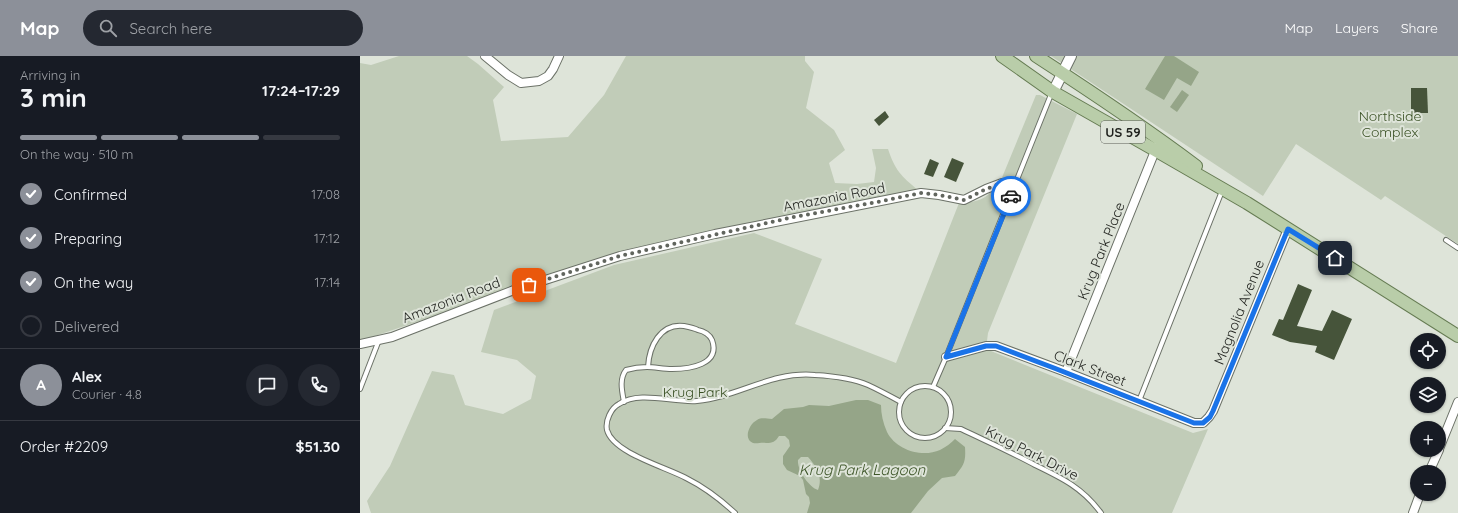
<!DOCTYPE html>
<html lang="en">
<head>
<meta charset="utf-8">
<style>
  body { margin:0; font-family:Quicksand,sans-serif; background:#242831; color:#f1f3f6; height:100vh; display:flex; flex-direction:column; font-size:15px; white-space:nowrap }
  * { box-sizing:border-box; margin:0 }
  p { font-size:13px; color:#9ea1a6 }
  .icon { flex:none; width:22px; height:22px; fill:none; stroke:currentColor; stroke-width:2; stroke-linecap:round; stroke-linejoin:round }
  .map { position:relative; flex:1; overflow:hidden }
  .sheet { display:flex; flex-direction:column; background:#171b24; width:360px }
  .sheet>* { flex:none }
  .fabs { position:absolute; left:1050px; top:277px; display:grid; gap:8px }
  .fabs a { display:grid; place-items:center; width:36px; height:36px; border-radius:50%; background:#171b24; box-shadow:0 1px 3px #0004; font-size:20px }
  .pin { position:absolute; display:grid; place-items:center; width:34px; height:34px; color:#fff; margin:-17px; border-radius:8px; box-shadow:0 2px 6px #0006 }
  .courier { position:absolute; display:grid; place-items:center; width:40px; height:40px; margin:-20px; border:3px solid #1a73e8; border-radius:50%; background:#fff; color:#222; box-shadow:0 1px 5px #0007 }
  .overview em { font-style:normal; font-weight:700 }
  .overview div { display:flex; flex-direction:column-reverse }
  .overview { display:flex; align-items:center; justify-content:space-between; height:68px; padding:0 20px }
  h1 { font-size:26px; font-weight:700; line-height:30px }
  .bar { display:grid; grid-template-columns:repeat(4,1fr); gap:6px 4px; align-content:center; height:48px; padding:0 20px }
  .bar i { height:5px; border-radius:3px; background:#363941 }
  .bar .active { background:#8c9099 }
  .bar p { grid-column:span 4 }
  .line { display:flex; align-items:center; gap:10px; padding:0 20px; border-top:1px solid #363941 }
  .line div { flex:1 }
  .round { display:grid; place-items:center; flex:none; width:42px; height:42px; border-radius:21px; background:#242831 }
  ol { padding:0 20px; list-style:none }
  li { display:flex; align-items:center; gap:12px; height:44px }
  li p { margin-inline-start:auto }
  li .icon { padding:4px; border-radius:50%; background:#8c9099; color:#fff; stroke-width:4 }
  li:last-child { color:#9ea1a6 }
  li i { width:22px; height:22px; border:2px solid #363941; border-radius:50% }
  header { display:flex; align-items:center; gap:24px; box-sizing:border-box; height:56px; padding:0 20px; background:#8c9099; color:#fff }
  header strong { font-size:19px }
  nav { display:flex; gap:22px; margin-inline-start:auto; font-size:14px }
  .search { width:280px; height:36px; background:#242831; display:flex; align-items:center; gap:10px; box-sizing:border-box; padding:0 14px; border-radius:22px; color:#9ea1a6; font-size:15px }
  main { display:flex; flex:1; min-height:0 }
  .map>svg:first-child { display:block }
</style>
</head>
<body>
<header>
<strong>Map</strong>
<div class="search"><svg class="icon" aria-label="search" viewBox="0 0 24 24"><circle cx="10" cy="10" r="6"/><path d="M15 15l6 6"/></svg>Search here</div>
<nav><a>Map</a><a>Layers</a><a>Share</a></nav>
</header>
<main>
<section class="sheet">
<div class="overview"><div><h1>3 min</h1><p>Arriving in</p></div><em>17:24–17:29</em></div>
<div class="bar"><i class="active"></i><i class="active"></i><i class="active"></i><i></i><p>On the way · 510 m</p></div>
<ol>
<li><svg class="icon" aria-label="check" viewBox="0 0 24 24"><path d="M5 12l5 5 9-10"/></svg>Confirmed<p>17:08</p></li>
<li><svg class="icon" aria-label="check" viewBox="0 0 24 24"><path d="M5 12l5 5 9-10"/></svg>Preparing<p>17:12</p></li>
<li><svg class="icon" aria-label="check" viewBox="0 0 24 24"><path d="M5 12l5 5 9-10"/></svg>On the way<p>17:14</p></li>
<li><i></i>Delivered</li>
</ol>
<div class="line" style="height:72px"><b class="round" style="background:#8c9099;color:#fff">A</b><div><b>Alex</b><p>Courier · 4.8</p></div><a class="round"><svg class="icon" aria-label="chat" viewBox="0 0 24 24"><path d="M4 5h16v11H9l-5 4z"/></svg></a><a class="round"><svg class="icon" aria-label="phone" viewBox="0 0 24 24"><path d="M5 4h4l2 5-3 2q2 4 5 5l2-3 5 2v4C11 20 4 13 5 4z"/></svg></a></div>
<div class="line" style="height:52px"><div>Order #2209</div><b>$51.30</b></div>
</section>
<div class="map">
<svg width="1098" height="457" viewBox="0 0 1098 457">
  <rect width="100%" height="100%" fill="#dee4d9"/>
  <g fill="#c1ccb8">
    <path d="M39 0H107L118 8 144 31 133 44 141 85 208 81 244 39 266 0H445V5L454 16 446 52 474 74 485 94 469 107 475 127 497 128 514 126 516 112 512 93H528C535 114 541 120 558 134L255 199 0 285V7L11 9Z"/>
    <path d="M691 0H1098V188L1025 140 1021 144 936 88 903 140Z"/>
    <path d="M676 39H680L717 58 628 277 626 293 833 377 848 373 812 457H11L7 445 30 410 72 315 94 319 105 349 143 358 171 343 176 320 157 304 121 296 134 254 254 209 394 177 462 203 435 268 536 307 599 147C619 147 630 141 641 124Z"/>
  </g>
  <g fill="#95a588" fill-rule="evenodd">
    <path d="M805 0H814L839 16 831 30 817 22 804 44 785 33Z"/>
    <path d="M822 34 829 39 817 56 810 51Z"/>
    <path d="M496 344H508L521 349C521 358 523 367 527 376 536 394 562 402 580 394 586 391 591 387 595 383L605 391C606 406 604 409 595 420L582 422 568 435 551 457H447L450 447 449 441 446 438 443 424 440 420 427 414 423 408V400L430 390 429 384 425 380H419C415 386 413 387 406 387 401 386 398 388 393 387 383 383 389 368 397 364 402 361 406 363 412 363L424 353 443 351 449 349 469 350ZM441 401H448C457 411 463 421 458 434 449 431 437 414 438 404Z"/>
  </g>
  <g fill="#46543a">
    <path d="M1051 32H1067L1068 57H1051Z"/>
    <path d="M525 55 529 61 519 70 514 64Z"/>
    <path d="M592 102 604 107 596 126 584 121Z"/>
    <path d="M570 103 579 107 573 121 564 118Z"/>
    <path d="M938 228 952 234 937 270 962 275 972 254 992 263 974 304 955 296 957 290 930 286 912 279 919 263 923 264Z"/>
  </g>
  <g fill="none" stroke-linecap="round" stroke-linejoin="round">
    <g stroke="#6b7167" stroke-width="6">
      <g id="service">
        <path d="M1086 184 1098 192"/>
        <circle cx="565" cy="356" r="26"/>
        <path d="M573 331 586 301 692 36"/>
        <path d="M0 333 19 284"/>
        <path d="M779 345 862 135"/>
        <path d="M264 346C262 335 259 323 266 314 273 312 280 311 287 311 295 311 303 313 312 313 329 313 361 309 352 284 350 279 344 275 338 274 334 272 329 271 324 270 300 267 289 291 288 311"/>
        <path d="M585 372 601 373C626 385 651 396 675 409 702 422 723 432 741 457"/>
        <path d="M375 457C360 443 344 431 326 422 306 411 253 397 247 374 245 365 251 352 259 348 280 334 313 347 337 345 378 341 411 315 455 319 472 320 492 322 508 329 519 334 530 340 541 346"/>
      </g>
    </g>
    <g stroke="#6b7167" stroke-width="10">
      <g id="minor">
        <path d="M125 0 148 19 161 27 179 25 188 20 193 13 199 0"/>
        <path d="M0 288 32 281 154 234 260 200 355 178 561 137 579 139 604 144 626 133 642 127 655 130"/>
        <path d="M586 301 626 290H636L706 316 834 367H843L849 361 853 355 928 173"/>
        <path d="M706 316 797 90"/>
        <path d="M1079 393 1098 346"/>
        <path d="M1069 416 1079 394"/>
        <path d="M1053 457 1060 438"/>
      </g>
    </g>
    <g stroke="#6b7167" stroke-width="12">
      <path id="tertiary" d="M693 36 711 0"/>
    </g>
    <g stroke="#657b52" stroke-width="14">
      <g id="primary">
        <path d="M642 0 693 36 795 94 887 147 1098 280"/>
        <path d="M676 0C730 35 784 71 836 110"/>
      </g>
    </g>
    <use href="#service" stroke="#fff" stroke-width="4"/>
    <use href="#minor" stroke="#fff" stroke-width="8"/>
    <use href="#tertiary" stroke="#fff" stroke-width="10"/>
    <use href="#primary" stroke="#b9cda9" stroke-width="12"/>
  </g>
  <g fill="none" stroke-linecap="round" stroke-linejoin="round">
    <path stroke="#61655e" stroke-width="4" stroke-dasharray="0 7.2" d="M169 229 260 200 434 161 517 146 561 137 579 139 604 144 626 133 642 127 655 130 651 140"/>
    <path stroke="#1a73e8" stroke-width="5" d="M651 140 586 301 626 290H636L694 312 834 367H843L850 361 853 355 928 173 975 202"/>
  </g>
  <g text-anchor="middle" stroke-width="4" stroke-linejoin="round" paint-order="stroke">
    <rect fill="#dee4d9" stroke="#585b55" stroke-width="1" x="741" y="65" width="44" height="22" rx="3"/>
    <g font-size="13" font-weight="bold" fill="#1e201c">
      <text x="763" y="81">US 59</text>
    </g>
    <g font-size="14" fill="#384f22" stroke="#dee4d9">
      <text x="1030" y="65">Northside<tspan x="1030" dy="16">Complex</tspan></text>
      <text x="335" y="341">Krug Park</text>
    </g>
    <g font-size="14" fill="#1e201c" stroke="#dee4d9">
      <text transform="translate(474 141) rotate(-11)" y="5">Amazonia Road</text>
      <text transform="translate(741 195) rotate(-68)" y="5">Krug Park Place</text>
      <text transform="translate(91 244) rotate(-21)" y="5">Amazonia Road</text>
      <text transform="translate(879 256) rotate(-68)" y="5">Magnolia Avenue</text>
      <text transform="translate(730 312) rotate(21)" y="5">Clark Street</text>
      <text transform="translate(672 397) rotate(27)" y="5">Krug Park Drive</text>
    </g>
    <g font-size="15" font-style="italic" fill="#3d5528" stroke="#dee4d9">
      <text x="502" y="419">Krug Park Lagoon</text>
    </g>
  </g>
</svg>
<div class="fabs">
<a><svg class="icon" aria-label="locate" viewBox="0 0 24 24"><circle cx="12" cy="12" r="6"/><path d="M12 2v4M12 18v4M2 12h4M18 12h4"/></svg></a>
<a><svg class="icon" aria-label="layers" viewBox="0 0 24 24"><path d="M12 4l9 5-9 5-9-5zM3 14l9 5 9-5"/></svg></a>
<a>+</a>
<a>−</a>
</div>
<div class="pin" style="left:169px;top:229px;background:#ea580c"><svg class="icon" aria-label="bag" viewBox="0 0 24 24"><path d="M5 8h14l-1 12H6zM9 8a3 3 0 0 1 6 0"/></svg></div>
<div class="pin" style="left:975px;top:202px;background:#1f2937"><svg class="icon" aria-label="home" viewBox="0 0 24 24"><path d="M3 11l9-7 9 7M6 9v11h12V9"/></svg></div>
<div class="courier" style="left:651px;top:140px"><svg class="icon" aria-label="car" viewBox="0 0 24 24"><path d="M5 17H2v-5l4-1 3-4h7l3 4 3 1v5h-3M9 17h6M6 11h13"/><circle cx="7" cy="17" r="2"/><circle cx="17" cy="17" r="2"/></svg></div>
</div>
</main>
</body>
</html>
